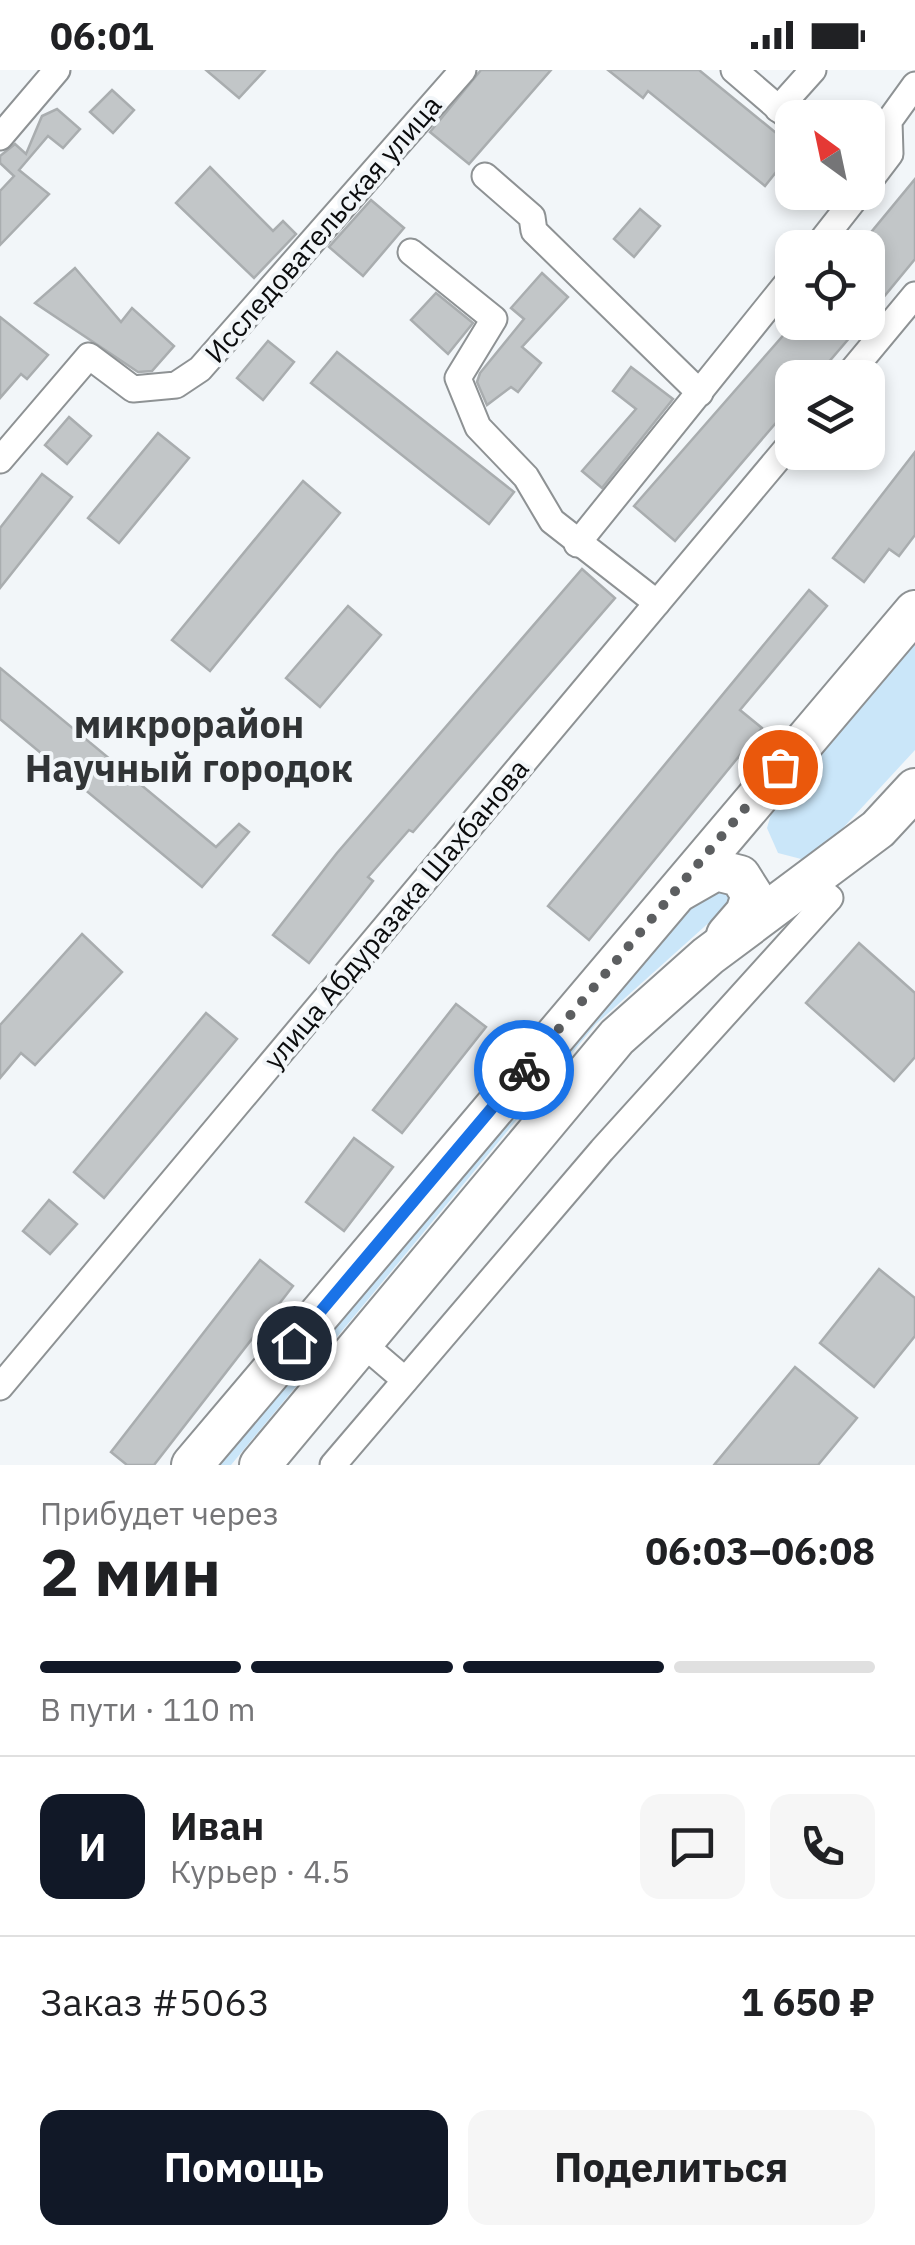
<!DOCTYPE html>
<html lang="ru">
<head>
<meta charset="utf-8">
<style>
  body { margin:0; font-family:"IBM Plex Sans",sans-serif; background:#f6f6f6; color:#202124; height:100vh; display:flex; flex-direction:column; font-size:38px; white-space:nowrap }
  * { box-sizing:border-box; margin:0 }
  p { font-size:32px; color:#757577 }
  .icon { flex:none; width:55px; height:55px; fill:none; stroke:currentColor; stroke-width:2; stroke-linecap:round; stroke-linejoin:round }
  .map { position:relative; height:1395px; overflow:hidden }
  .side { display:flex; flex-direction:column; background:#fff; flex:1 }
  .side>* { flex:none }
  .needle { width:65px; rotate:327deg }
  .buttons { position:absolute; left:775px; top:30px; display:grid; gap:20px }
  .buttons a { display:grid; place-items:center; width:110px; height:110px; border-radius:20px; background:#fff; box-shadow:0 5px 15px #0003; font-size:50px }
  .pin { position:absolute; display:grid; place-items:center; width:85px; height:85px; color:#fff; margin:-42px; border:5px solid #fff; border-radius:50%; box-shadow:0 2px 10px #0007 }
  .courier { position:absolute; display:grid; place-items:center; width:100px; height:100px; margin:-50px; border:8px solid #1a73e8; border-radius:50%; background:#fff; color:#222; box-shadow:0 2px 12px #0007 }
  .headline em { font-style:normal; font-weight:700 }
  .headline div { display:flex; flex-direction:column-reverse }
  .headline { display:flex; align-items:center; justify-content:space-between; height:170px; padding:0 40px }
  h1 { font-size:65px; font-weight:700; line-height:75px }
  .bar { display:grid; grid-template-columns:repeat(4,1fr); gap:15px 10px; align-content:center; height:120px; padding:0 40px }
  .bar i { height:12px; border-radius:8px; background:#e0e0e0 }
  .bar .selected { background:#111827 }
  .bar p { grid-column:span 4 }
  .line { display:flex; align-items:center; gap:25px; padding:0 40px; border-top:2px solid #e0e0e0 }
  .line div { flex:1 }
  .round { display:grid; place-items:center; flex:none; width:105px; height:105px; border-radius:20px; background:#f6f6f6 }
  .primary-button { display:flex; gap:20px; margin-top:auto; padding:20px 40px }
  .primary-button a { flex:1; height:115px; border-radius:20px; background:#111827; color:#fff; font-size:40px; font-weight:700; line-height:115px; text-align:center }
  .primary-button a+a { background:#f6f6f6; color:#202124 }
  .status { display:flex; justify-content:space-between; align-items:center; height:70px; padding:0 50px; background:#fff; direction:ltr }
  .status svg { height:28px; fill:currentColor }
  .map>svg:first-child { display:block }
</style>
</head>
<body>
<div class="status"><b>06:01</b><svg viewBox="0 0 49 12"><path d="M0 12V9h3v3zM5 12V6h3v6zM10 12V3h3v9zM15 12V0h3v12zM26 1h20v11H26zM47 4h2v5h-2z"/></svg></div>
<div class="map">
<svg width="915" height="1395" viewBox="0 0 915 1395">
  <rect width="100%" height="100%" fill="#f2f6f9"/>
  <g fill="#cae6f9">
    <path d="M915 572V680L818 785 805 790 778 783 767 758 771 744Z"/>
    <path d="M729 820V831L723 840 596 954 231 1395H213L691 823Z"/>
  </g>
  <g fill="#c2c6c8" stroke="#a9adaf" stroke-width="2.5">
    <path d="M206 0H265L239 28Z"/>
    <path d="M481 0H551L469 94 430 62Z"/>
    <path d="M608 0H699L792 76V82L765 116 648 21 643 28Z"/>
    <path d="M112 20 134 40 113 63 90 42Z"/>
    <path d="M57 39 80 59 63 78 48 66 19 100 49 124 0 175V121L14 106 0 93V86L15 74 26 84 42 46Z"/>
    <path d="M210 97 273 161 283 151 296 164 254 208 176 133Z"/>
    <path d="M915 109V189L868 246V178H858Z"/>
    <path d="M371 130 404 158 363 206 329 177Z"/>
    <path d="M640 139 660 156 634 187 614 169Z"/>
    <path d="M75 198 121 252 132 238 174 276 152 301 138 302 35 233Z"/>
    <path d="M542 203 568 227 522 277 541 293 518 322 511 317 487 335 477 312 480 303 524 249 511 238Z"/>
    <path d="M436 223 473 253 448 284 411 250Z"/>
    <path d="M0 247 48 285 27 309 21 304 0 328Z"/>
    <path d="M795 252H863L815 308H792V334L675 471 634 436Z"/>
    <path d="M268 271 294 292 263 330 237 308Z"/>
    <path d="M337 282 514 422 489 454 311 313Z"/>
    <path d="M631 297 673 329 602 418 582 401 636 339 613 321Z"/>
    <path d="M69 347 91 366 67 394 45 375Z"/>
    <path d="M158 363 189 388 119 473 88 448Z"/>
    <path d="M915 382V465L899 486 889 479 864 512 833 488Z"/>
    <path d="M42 404 72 427 0 518V458Z"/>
    <path d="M303 411 340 443 210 601 172 570Z"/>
    <path d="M582 499 615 528 413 762 409 760 368 807 373 811 309 893 273 865 337 783Z"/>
    <path d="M809 520 827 536 740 640 762 658 589 870 548 836Z"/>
    <path d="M348 536 381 565 320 637 286 608Z"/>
    <path d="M0 598 216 777 239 754 249 762 202 817 0 649Z"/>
    <path d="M82 864 122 902 35 995 21 983 0 1008V955Z"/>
    <path d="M859 873 915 923V987L894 1011 806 933Z"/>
    <path d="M456 934 486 957 402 1063 373 1040Z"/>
    <path d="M206 943 237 969 104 1128 74 1102Z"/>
    <path d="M354 1068 393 1097 344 1161 306 1132Z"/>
    <path d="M49 1130 77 1154 50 1184 23 1161Z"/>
    <path d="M260 1190 293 1216 154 1395H127L111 1382Z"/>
    <path d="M879 1199 915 1228V1266L874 1317 820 1273Z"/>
    <path d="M795 1297 857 1348 818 1395H714Z"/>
  </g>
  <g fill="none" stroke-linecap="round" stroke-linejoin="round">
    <g stroke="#8e9294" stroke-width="29">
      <g id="minor">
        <path d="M734 0 792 50"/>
        <path d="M778 39 813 0"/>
        <path d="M0 67 57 0"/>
        <path d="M485 106 532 147 534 161 700 323"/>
        <path d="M868 113 890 84 889 51 915 15"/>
        <path d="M816 178 860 122"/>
        <path d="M411 182 494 249 458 308 478 357 526 407 552 451 657 533"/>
        <path d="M846 308 915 225"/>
        <path d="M0 390 89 286 133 319 176 315 200 299 463 0"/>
        <path d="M577 474 792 207"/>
        <path d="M363 1274 405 1310"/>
        <path d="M0 1317 792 372"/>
        <path d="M333 1395 602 1080 830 828 809 811"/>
      </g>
    </g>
    <g stroke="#8e9294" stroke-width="44">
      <g id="trunk">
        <path d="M681 820 716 800 740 806 752 825 746 843 727 865"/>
        <path d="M192 1395 915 541"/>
        <path d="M260 1395 617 967 708 886 878 759 915 719"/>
      </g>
    </g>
    <use href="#minor" stroke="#fff" stroke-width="25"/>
    <use href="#trunk" stroke="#fff" stroke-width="40"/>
  </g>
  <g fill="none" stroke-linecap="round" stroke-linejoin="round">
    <path stroke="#5c5e60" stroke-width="10" stroke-dasharray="0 18" d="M524 1000 780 697"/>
    <path stroke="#1a73e8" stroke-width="12" d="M294 1273 524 1000"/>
  </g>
  <g text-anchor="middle" stroke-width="8" stroke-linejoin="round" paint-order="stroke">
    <g font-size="28" fill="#0b0c0d" stroke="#f2f6f9">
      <text transform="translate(323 159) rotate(-49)" y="10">Исследовательская улица</text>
      <text transform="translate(396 844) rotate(-50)" y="10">улица Абдуразака Шахбанова</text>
    </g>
    <g font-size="38" font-weight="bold" fill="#313436" stroke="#f2f6f9">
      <text x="189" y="668">микрорайон<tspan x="189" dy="44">Научный городок</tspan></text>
    </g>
  </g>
</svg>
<div class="buttons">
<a><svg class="needle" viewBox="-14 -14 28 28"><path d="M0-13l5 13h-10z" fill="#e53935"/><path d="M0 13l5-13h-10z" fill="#757577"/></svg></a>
<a><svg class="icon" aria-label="locate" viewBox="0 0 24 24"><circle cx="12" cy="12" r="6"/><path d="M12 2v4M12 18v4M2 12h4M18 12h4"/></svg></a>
<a><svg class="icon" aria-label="layers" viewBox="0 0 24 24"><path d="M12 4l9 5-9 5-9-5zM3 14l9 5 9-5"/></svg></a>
</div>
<div class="pin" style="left:780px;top:697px;background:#ea580c"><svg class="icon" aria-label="bag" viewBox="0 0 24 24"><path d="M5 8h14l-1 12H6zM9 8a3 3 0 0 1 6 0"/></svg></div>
<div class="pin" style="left:294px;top:1273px;background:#1f2937"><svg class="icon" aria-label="home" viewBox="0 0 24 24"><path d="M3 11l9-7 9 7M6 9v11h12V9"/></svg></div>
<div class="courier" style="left:524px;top:1000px"><svg class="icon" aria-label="bike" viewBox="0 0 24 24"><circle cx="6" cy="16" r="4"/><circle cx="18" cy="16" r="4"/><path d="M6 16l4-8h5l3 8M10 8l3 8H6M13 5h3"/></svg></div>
</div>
<section class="side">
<div class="headline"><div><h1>2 мин</h1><p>Прибудет через</p></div><em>06:03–06:08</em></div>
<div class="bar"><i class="selected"></i><i class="selected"></i><i class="selected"></i><i></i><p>В пути · 110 m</p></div>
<div class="line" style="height:180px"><b class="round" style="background:#111827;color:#fff">И</b><div><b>Иван</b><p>Курьер · 4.5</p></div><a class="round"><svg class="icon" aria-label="chat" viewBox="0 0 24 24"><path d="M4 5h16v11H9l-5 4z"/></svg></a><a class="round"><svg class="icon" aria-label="phone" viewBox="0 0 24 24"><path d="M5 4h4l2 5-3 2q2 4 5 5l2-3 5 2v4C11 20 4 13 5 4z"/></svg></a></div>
<div class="line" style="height:130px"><div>Заказ #5063</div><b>1 650 ₽</b></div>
<div class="primary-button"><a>Помощь</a><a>Поделиться</a></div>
</section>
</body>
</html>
